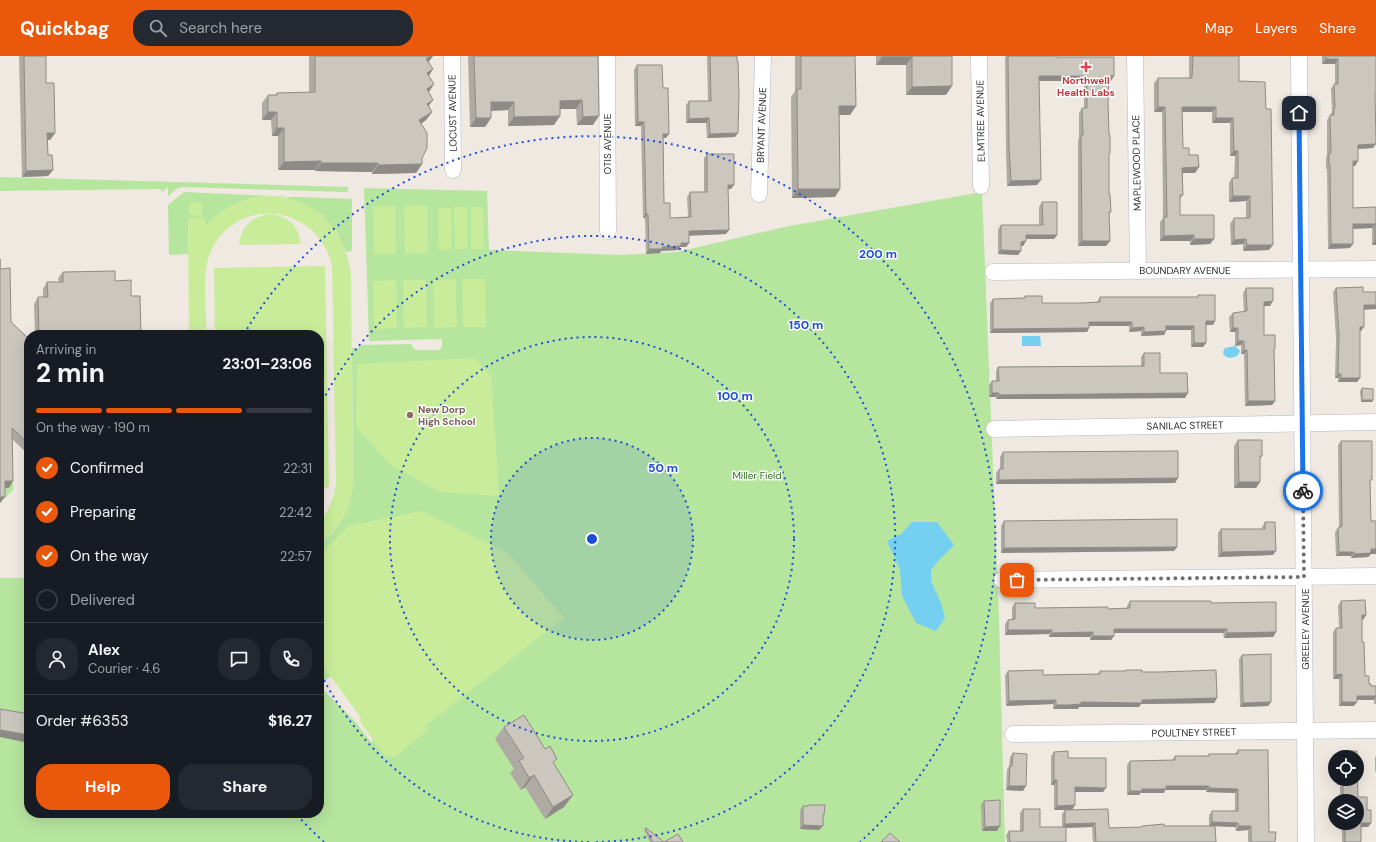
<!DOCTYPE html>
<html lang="en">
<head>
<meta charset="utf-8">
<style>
  body { margin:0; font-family:"DM Sans",sans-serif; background:#242831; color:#f1f3f6; height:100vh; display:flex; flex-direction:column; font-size:15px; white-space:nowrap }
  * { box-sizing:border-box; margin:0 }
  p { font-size:13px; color:#9ea1a6 }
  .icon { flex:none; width:22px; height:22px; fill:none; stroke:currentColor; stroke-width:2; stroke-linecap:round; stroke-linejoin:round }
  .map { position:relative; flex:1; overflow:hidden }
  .sheet { position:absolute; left:24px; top:274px; width:300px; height:488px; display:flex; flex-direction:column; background:#171b24; border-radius:16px; box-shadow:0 4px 16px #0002 }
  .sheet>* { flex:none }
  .tools { position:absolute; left:1328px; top:694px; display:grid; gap:8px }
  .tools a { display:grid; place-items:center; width:36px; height:36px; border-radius:50%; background:#171b24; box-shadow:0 4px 16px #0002; font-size:20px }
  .pin { position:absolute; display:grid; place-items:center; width:34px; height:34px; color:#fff; margin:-17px; border-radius:8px; box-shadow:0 2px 6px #0006 }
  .courier { position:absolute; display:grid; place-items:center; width:40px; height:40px; margin:-20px; border:3px solid #1a73e8; border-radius:50%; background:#fff; color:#222; box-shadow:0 1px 5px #0007 }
  .overview em { font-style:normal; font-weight:700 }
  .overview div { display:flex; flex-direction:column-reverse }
  .overview { display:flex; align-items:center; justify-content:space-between; height:68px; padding:0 12px }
  h1 { font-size:26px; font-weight:700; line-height:30px }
  .bar { display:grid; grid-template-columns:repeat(4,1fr); gap:6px 4px; align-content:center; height:48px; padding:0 12px }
  .bar i { height:5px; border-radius:3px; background:#363941 }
  .bar .active { background:#ea580c }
  .bar p { grid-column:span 4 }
  .line { display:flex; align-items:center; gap:10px; padding:0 12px; border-top:1px solid #363941 }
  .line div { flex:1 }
  .round { display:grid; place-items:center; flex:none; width:42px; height:42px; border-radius:16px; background:#242831 }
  ol { padding:0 12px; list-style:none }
  li { display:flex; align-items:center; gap:12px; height:44px }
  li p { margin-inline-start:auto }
  li .icon { padding:4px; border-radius:50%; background:#ea580c; color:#fff; stroke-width:4 }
  li:last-child { color:#9ea1a6 }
  li i { width:22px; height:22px; border:2px solid #363941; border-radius:50% }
  .primary-button { display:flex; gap:8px; margin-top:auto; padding:8px 12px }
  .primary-button a { flex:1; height:46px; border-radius:16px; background:#ea580c; color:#fff; font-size:16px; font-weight:700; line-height:46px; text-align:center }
  .primary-button a+a { background:#242831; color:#f1f3f6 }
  header { display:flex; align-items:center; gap:24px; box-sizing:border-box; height:56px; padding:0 20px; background:#ea580c; color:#fff }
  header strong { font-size:19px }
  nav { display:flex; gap:22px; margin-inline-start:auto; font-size:14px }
  .search { width:280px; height:36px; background:#242831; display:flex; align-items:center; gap:10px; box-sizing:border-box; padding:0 14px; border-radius:16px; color:#9ea1a6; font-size:15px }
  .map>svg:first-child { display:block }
</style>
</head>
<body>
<header>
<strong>Quickbag</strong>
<div class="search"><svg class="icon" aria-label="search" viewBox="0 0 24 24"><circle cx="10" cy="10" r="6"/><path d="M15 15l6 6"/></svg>Search here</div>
<nav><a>Map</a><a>Layers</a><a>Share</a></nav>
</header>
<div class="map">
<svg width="1376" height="786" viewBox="0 0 1376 786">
  <rect width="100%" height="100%" fill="#efe9e1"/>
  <g fill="#b6e59e">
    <path d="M0 121 348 131V135L346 136 182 131 178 132 168 140V131L162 136 161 133 0 135Z"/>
    <path d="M364 132 487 135 489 194 620 199 677 196 789 170 982 136 999 562 1005 786H0V522H29V757H319V630L354 664 371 686 378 680 362 662 331 620 324 625 319 624V489L333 477 345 458 351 442 353 420 352 292H358L361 289 412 288V291L416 294H439L442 291V283L369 285Z"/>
    <path d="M184 136 273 140C247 140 221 150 205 172L188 162V198L169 199 168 149Z"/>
    <path d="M277 140 352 143V195L346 196 336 175 320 157 283 140Z"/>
    <path d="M10 423 13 426V434L5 442 0 436V432H8Z"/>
  </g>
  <g fill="#c9ec9a">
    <path d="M262 140C313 139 343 168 351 217L353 433C349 456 338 475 319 489V466L327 456 331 447 334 439 336 427 332 209C317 148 236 138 210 197 202 216 206 257 207 279H189L188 162H205V171C220 152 239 144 262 140Z"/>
    <path d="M189 146 202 147V160L189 159Z"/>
    <path d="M427 149 428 197 405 198 404 150Z"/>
    <path d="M373 150H395L396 198H374Z"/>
    <path d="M454 151H467L468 193H455Z"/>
    <path d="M471 151H483L484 193H471Z"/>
    <path d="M438 152H451L452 194H439Z"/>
    <path d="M269 158C289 160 298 169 301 188L239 189C241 171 251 161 269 158Z"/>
    <path d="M325 210 329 431 319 432V279H215L214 212Z"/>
    <path d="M456 223 457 271 434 272 433 224Z"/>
    <path d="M462 223H485L486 271H463Z"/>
    <path d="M396 224 397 272 374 273 373 225Z"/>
    <path d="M403 224H426L427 271 404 272Z"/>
    <path d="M474 302 491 320 499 440 439 436 390 408 356 371 357 308Z"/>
    <path d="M422 455 508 497 564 562 425 670 428 674 395 701 384 699 359 664 361 662 319 604V499L348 470Z"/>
  </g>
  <g fill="#75cff0">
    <path d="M1022 280H1040L1041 290H1022Z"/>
    <path d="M1235 290 1240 295 1238 299C1233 303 1224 303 1223 296L1225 292Z"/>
    <path d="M912 466H937L954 489 939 504 931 514V525L941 547 945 562 936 575 916 567 902 540 900 513 887 485 901 478Z"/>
  </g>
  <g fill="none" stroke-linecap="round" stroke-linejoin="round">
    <g stroke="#b4b7c1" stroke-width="17">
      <g id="minor">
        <path d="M452 0 453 114"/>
        <path d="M607 0 608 175"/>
        <path d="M979 0 981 130"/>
        <path d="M1135 0 1138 215"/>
        <path d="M1299 0 1306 786"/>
        <path d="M759 138 763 0"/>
        <path d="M993 216 1376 213"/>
        <path d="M994 373 1376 366"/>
        <path d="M1002 524 1376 520"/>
        <path d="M1013 678 1376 674"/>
      </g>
    </g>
    <use href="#minor" stroke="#fff" stroke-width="16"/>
  </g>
  <g fill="#afaba4">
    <path d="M19 0H46V27L55 77 50 84 47 83 48 99 53 114 48 120 22 121Z"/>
    <path d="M309 0H433L429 6 433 13 429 20 434 28 429 36V50L432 56 426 64 421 68 422 108 416 117 372 118V116L315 115V114H278V80H272L271 64H262V47L268 39H275L277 37 309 36Z"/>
    <path d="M468 0H598L593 69H577L576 53H560L554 69 508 70V54L491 55V62L485 71H470Z"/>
    <path d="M707 0H737L735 81 707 82 706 67H686V49L689 45H708Z"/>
    <path d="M795 0H855L856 50 850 59H839L840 133 835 141 792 142 791 41 795 35Z"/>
    <path d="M876 0H952L946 39H906V9H876Z"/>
    <path d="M1006 0H1056V1L1111 25H1109L1108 47 1109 79 1110 97 1109 99V138L1111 156 1109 158 1106 190H1078V84L1079 82V57L1082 52H1084V25H1039L1037 129 1007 130 1006 96 1005 2Z"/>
    <path d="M1189 0H1239V25L1269 194 1243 195V188L1231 189 1230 168 1234 162H1246V145L1229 146V127L1232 122H1234L1235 100H1230V67H1212V56H1182L1183 92 1189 99 1199 111 1195 117H1183V139L1180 143V159L1214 183 1210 188 1190 189V185H1160V166L1163 162 1162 56H1154V27L1158 22H1189Z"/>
    <path d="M1322 0H1376L1373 92 1358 93V105L1355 110H1353V152L1376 151V189H1372V172L1353 173 1350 192 1328 193 1327 113H1326V101L1327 99V64L1330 59H1331V57L1332 55 1331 32 1335 28V8H1322Z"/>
    <path d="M637 9 666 82H663L664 147 670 162 688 161 687 141 690 136H704V102L707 98 731 133H728L726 178 689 179V187L686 191H680L678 194 661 195 660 197 646 198 645 162H643L641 70H635L634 14Z"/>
    <path d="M1042 146 1057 179 1054 183H1026V185L1023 190H1021V195L1018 199 998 198V173L1001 169H1039V151Z"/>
    <path d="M0 213 11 266 29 283V399L12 383 9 432H5V441L0 447Z"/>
    <path d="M63 216 115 225 131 240 141 279H35L34 248 38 241H43V233L47 226H59L58 222Z"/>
    <path d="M1246 232 1270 250H1264V279L1274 295 1275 345 1272 349 1245 350 1244 298H1241V289L1235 290V276H1230L1229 261 1233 257 1244 256 1243 237Z"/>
    <path d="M1336 232 1364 254 1361 275H1360V322L1357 326H1338V322H1335L1336 282 1333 236Z"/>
    <path d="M1198 239 1215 265 1213 269H1206V287L1203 291H1191V274H1166L1164 279 1141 280V275L1129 276V270H1089L1087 276 990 277V247L993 243 1023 242 1025 240 1042 247H1081L1097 246 1100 241H1197Z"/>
    <path d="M1144 297 1160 317 1185 342 996 343V341H989V329L992 325H996V315L998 311 1141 310V301Z"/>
    <path d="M1362 332 1373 344 1372 346H1361L1360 335Z"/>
    <path d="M1238 384 1262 400 1260 403V426L1256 432H1234V390Z"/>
    <path d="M1341 385 1370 427 1371 498 1368 501 1351 502V500H1336L1335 476 1338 472H1339L1338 389Z"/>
    <path d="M1003 396 1175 427 996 428V417L999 413H1000V401Z"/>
    <path d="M1004 465 1177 491 1174 495 1001 497V470Z"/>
    <path d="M1265 466 1273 499 1218 501V477L1221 473H1262V471Z"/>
    <path d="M1130 545 1211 547 1276 576 1273 581 1224 582 1223 577H1114V580L1111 584H1090V581H1049V578L1005 579V568L1008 564H1012V551L1015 547 1035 552 1108 553 1127 552V550Z"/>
    <path d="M1341 545 1366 559 1362 564V586L1365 620 1369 628 1371 630H1376V648H1374V644H1357L1354 650H1339V623H1333V576L1336 572H1339L1338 550Z"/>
    <path d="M1242 599 1271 646 1268 650 1240 651 1239 603Z"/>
    <path d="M1126 614 1142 616 1217 642 1214 647 1141 648 1139 651H1079L1078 653H1053V648L1006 650 1005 619 1008 615 1043 619 1097 618 1100 615H1125Z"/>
    <path d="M504 671 554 708 573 739 564 751 545 763 525 731 521 734 510 717 514 713 495 683Z"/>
    <path d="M1238 694 1269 776 1275 786H1248V774L1236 775 1235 771 1215 770 1216 786H1093L1092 771 1066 772V786H1007L1006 779 1009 775H1020V757L1023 753 1040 771H1062V758L1065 754 1109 772 1141 771 1142 770H1209V759L1212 755H1235V737L1206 736V734H1165L1164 737H1140L1139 739H1127V709L1130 705 1172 704 1175 700H1207L1209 698H1235Z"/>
    <path d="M1340 695H1357L1358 741H1367V754H1371V767L1368 771H1361V786H1342V772L1339 769V767H1357V745H1340V729H1337V723H1357V701H1337V700Z"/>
    <path d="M1054 696 1068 702 1103 736H1075V749L1072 754H1054V729H1051V700Z"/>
    <path d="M1013 697 1023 735 1006 734 1007 714 1009 710 1010 701Z"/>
    <path d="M1376 700V716L1375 715V702Z"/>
    <path d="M984 745 997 775H982L981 749Z"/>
    <path d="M808 749 823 762 819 774 800 773V754L803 750H807Z"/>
    <path d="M646 772 664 786H650L644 774Z"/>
  </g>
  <g fill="#8e8b86">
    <path d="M431 0H433L428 6 426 3Z"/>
    <path d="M882 1H912L906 9H876Z"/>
    <path d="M1326 3H1338L1335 8H1322Z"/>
    <path d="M433 13 427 22V17Z"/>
    <path d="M1039 20H1087L1084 25H1035Z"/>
    <path d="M1109 20H1114L1111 25H1106Z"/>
    <path d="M434 28 428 37 427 33Z"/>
    <path d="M952 30 946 39H906L912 31Z"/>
    <path d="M433 44 427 52V48Z"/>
    <path d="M582 44 576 53H554L560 45Z"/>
    <path d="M491 46H514L508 54 485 55Z"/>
    <path d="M839 50H856L850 59H833Z"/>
    <path d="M1158 51H1165L1162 56H1154Z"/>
    <path d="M1182 51H1216L1212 56H1178Z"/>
    <path d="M268 56H277L271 64H262Z"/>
    <path d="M432 56 426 64 413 73 419 64Z"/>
    <path d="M560 60 554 69 508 70 514 61Z"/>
    <path d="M599 60 593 69H577L583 61Z"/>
    <path d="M476 62H491L485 71H470Z"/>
    <path d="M709 62 706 67H686L689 63Z"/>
    <path d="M1216 62H1233L1230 67H1212Z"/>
    <path d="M638 66H644L641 70H635Z"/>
    <path d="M277 72H284L278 80H272Z"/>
    <path d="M47 77H55L50 84 43 83Z"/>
    <path d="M738 77 735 81 707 82 710 78Z"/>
    <path d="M663 78H669L666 82H660Z"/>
    <path d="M1376 88 1373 92 1355 93 1358 89Z"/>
    <path d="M1234 95H1238L1235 100H1230Z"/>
    <path d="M321 105 315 114H278L284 106Z"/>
    <path d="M1353 105H1358L1355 110H1349Z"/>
    <path d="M321 107H378L372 116 315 115Z"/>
    <path d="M422 108 416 117 372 118 378 109Z"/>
    <path d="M1199 111 1195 117H1179L1182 112Z"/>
    <path d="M53 114 48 120 22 121 26 115Z"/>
    <path d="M1041 124 1037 129 1007 130 1011 125Z"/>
    <path d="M728 129H734L731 133H725Z"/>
    <path d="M798 133H840L835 141 792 142Z"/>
    <path d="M1233 140H1250L1246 145 1229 146Z"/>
    <path d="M646 158H648L645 162H643Z"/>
    <path d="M1353 168H1375L1372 172 1349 173Z"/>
    <path d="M729 174 726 178 686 180 689 175Z"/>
    <path d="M1026 179H1057L1054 183H1023Z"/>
    <path d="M1194 179 1190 185H1160L1164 180Z"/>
    <path d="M1194 183H1214L1210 188 1190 189Z"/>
    <path d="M1246 183 1243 188 1231 189 1234 184Z"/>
    <path d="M1375 184H1376V189H1372Z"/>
    <path d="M1026 185 1023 190H1018L1021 186Z"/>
    <path d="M1082 185H1110L1106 190H1078Z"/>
    <path d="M681 187H689L686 191H680L678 194 661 195 660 197 646 198 649 193Z"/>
    <path d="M1331 188H1353L1350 192 1328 193Z"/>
    <path d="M1247 189H1273L1269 194 1243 195Z"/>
    <path d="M1001 194 1021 195 1018 199 998 198Z"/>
    <path d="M1273 245 1270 250H1261L1264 246Z"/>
    <path d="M1364 249H1376V253L1361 254Z"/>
    <path d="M1206 265H1215L1213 269H1203Z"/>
    <path d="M1089 266H1132L1129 270H1087Z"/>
    <path d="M1166 270H1194L1191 274H1163Z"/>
    <path d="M1144 271 1141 275 1129 276 1132 272Z"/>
    <path d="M1360 271H1364L1361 275H1357Z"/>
    <path d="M1089 272 1087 276 990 277 993 273Z"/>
    <path d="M1233 272H1238L1235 276H1230Z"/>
    <path d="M1166 275 1164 279 1141 280 1144 276Z"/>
    <path d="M1238 285H1244L1241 289 1235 290Z"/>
    <path d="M1194 287H1206L1203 291H1191Z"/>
    <path d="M1244 294H1247L1244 298H1241Z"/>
    <path d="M1338 318H1341L1338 322H1335Z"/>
    <path d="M1341 322H1360L1357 326H1338Z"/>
    <path d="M992 337H999L996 341H989Z"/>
    <path d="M1188 337 1185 342 996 343 999 339Z"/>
    <path d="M1362 344H1373L1372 346H1361Z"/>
    <path d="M1248 345H1275L1272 349 1245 350Z"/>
    <path d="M1178 422 1175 427 996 428 999 424Z"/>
    <path d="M5 425H13L9 432H0Z"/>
    <path d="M1239 426H1260L1256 432H1234Z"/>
    <path d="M0 441H5L0 447Z"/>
    <path d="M1177 491 1174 495 1001 497 1004 492Z"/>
    <path d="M1371 493H1376V498H1371L1368 501 1351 502 1354 498Z"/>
    <path d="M1276 495 1273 499 1218 501 1222 496Z"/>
    <path d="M1339 496H1354L1351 500H1336Z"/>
    <path d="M1362 559H1366L1363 564H1359Z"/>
    <path d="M1194 572 1227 573 1223 577H1111L1114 573Z"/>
    <path d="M1008 574H1052L1049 578 1005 579Z"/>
    <path d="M1093 576 1090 581H1049L1052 577Z"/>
    <path d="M1276 576 1273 581 1224 582 1227 577Z"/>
    <path d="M1093 580H1114L1111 584H1090Z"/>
    <path d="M1342 618 1339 623H1333L1336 619Z"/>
    <path d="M1357 640H1376V641L1374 644H1354Z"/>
    <path d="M1217 642 1214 647 1141 648 1139 651H1079L1078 653H1053L1056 649 1081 646 1142 644Z"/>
    <path d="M1056 644 1053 648 1006 650 1009 645Z"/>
    <path d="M1271 646 1268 650 1240 651 1243 647Z"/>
    <path d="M1342 646H1357L1354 650H1339Z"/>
    <path d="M0 674 29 679V687L0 681Z"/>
    <path d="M534 719 525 731 521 734 529 722Z"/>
    <path d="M1054 724H1057L1054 729H1051Z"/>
    <path d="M1340 724H1343L1340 729H1337Z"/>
    <path d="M1009 730H1026L1023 735 1006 734Z"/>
    <path d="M1166 730H1209L1206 734H1165L1164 737H1140L1139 739H1127L1130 735 1142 733Z"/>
    <path d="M1075 731 1106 732 1103 736H1072Z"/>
    <path d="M1209 732 1238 733 1235 737 1206 736Z"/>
    <path d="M573 739 564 751 545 763 553 751Z"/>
    <path d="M1075 749 1072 754H1054L1057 750Z"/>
    <path d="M1212 766 1238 767 1235 771 1209 770Z"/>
    <path d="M1095 767 1092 771 1062 772 1065 768Z"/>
    <path d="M1361 767H1371L1368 771H1358Z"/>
    <path d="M803 769 823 770 819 774 800 773Z"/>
    <path d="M1000 770 997 775H982L985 771Z"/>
    <path d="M1239 770H1251L1248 774 1236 775Z"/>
  </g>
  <g fill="#cbc7bf" stroke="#8e8b86">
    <path d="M24 0H46V27H54L55 77H47L48 99H52L53 114 26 115Z"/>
    <path d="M315 0H431L426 3 433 13 427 17 434 28 427 33 433 44 427 48 432 56 419 64 427 77V92L422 102V108L378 109V107H321V105L284 106V72H277V56H268V39H277V37L315 36Z"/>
    <path d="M474 0H598L599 60 583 61 582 44 560 45V60L514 61V46H491V62H476Z"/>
    <path d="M710 0H737V5H738L739 38 738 77 710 78 709 62 689 63V45H711Z"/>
    <path d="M801 0H855L856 50H839L840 133H798L797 33H801Z"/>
    <path d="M882 0H952V30L912 31V1H882Z"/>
    <path d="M1008 0H1056V1H1114V20H1109L1108 47 1109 79H1110V97L1109 98V138H1110L1111 156H1109L1110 185H1082L1081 79H1083L1082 52H1087V20H1039L1041 124 1011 125 1009 91Z"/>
    <path d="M1193 0H1239V25L1265 26 1266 53H1271L1273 189H1247L1246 183 1234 184V162H1250V140H1233L1232 122H1238V95H1234L1233 62H1216V51H1182L1183 92H1189V99H1198L1199 111 1182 112 1183 139H1180V159H1214V183H1194V179L1164 180V161H1167L1165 51H1158V22H1192Z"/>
    <path d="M1326 0H1376V36H1375L1376 88 1358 89V105H1353V152L1376 151V184H1375V168H1353V188H1331L1330 109H1329V97H1331L1330 59H1334V52H1335L1334 28H1338V3H1326Z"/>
    <path d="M637 9H662L663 32H668L669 78H663L664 147H670V162L691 161 690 136H707V98H734V129H728L729 174 689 175V187H681V190L662 191 663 193H649L648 158H646L644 66H638Z"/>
    <path d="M1042 146H1057V179H1026V185L1021 186V195L1001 194V169H1043Z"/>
    <path d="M0 203V213L10 212 11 266 29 283V388L12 372 13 425H5V441H0Z"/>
    <path d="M115 215V225L131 224V240H140L141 279H39L38 241H48L47 226H63V216Z"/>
    <path d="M1363 231V236H1376V249H1364V271H1360V322H1341V318H1338L1339 278 1336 232Z"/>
    <path d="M1246 232H1273V245L1264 246V279H1275V293H1274L1275 345H1248L1247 294H1244V285H1238V272H1233V257L1247 255Z"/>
    <path d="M1198 239H1215V265H1206V287H1194V270H1166V275L1144 276V271L1132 272V266H1089V272L993 273V243L1025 242V240H1042V247H1081L1100 246V241H1198Z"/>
    <path d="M1144 297H1160V317H1187L1188 337 999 339V337H992V325H999L998 311 1144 310Z"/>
    <path d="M1362 332 1373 333V344H1362Z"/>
    <path d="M1238 384H1262V400H1260V426H1239Z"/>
    <path d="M1341 385H1372V424H1370L1371 465H1376V493H1371V497L1354 498V496H1339L1338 472 1341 471 1342 469Z"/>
    <path d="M1178 395V422L999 424V413H1003V396Z"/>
    <path d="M1177 463V491L1004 492V465Z"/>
    <path d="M1265 466H1275L1276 495 1222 496 1221 473H1265Z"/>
    <path d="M1365 544 1366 559H1362V586H1364L1365 620H1369V628H1371V630H1376V640H1357V646H1342V618L1336 619V572H1342L1341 545Z"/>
    <path d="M1130 545H1211V547L1276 546V576L1227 577V573H1114V580H1093V576L1052 577V574H1008V564L1015 563V547H1035V552L1108 551V553L1130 552Z"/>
    <path d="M1271 598V646L1243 647 1242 599Z"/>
    <path d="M1043 614V619L1100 618V615H1126V614H1142V616H1160L1216 614 1217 642 1142 644V647L1081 646V648L1068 649H1056V644L1009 645 1008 615Z"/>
    <path d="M0 653 29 658V679L0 674Z"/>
    <path d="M524 659 545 693 550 690 557 703 553 706 573 739 553 751 534 719 529 722 519 705 524 702 504 671Z"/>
    <path d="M1238 694H1268L1269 776H1276L1275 786H1251V770H1239L1238 767 1212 766V755H1238V733L1209 732V730H1166V733H1142V735H1130V705L1175 704V700H1209V698H1238Z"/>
    <path d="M1068 695V702H1106V732L1075 731V749L1057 750V724H1054V696Z"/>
    <path d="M1340 695H1357L1358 741H1367V754H1371V767H1361V786H1345V768L1344 767H1357V745H1343V724H1340V723H1357V701H1340Z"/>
    <path d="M1013 697 1027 698 1026 730H1009L1010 710H1012Z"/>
    <path d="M1000 744V770L985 771 984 745Z"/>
    <path d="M808 749H825L824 759H823V770L803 769V750H808Z"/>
    <path d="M1023 753H1040V771H1066V786H1010L1009 775H1023Z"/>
    <path d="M1108 753 1109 772 1142 771V770L1164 768V770H1215L1216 786H1096L1095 767 1065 768V754Z"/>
    <path d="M645 772H646L664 786H653Z"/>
    <path d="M890 777 900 786H881Z"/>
    <path d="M678 778 683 786H664Z"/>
  </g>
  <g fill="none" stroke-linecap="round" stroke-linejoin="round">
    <path stroke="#726f6d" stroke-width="4" stroke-dasharray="0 7.2" d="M1017 524 1304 521 1303 435"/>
    <path stroke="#1a73e8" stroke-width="5" d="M1299 57 1303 435"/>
  </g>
  <circle cx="592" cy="483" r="101" fill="#1d4ed8" fill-opacity=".12"/>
  <g fill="none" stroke="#1d4ed8" stroke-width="2" stroke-dasharray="2 4">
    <circle cx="592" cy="483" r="101"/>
    <circle cx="592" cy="483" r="202"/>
    <path d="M589 786A303 303 0 0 1 320 616M320 350A303 303 0 1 1 595 786"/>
    <path d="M324 786A404 404 0 0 1 297 759M244 278A404 404 0 1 1 860 786"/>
  </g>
  <path fill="#e0444e" stroke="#fff" stroke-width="1.5" d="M1084 5h4v4h4v4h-4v4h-4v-4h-4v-4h4z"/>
  <circle fill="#8d6e63" stroke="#fff" stroke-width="1.5" cx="410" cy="359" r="4"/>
  <g text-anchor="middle" stroke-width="3" stroke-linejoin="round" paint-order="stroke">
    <g font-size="10" font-weight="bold" fill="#be3a42" stroke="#fff">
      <text x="1086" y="28">Northwell<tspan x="1086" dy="12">Health Labs</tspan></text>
    </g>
    <g font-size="10" fill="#2e2e2e" stroke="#fff">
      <text transform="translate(452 57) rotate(-91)" y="4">LOCUST AVENUE</text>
      <text transform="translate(980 65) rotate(-91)" y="4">ELMTREE AVENUE</text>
      <text transform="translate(761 69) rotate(-88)" y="4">BRYANT AVENUE</text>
      <text transform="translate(607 88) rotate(-90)" y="4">OTIS AVENUE</text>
      <text transform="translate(1136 107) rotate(-91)" y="4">MAPLEWOOD PLACE</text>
      <text x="1185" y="218">BOUNDARY AVENUE</text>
      <text transform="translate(1185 369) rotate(-1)" y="4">SANILAC STREET</text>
      <text transform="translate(1305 573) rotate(-90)" y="4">GREELEY AVENUE</text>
      <text transform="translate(1194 676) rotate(-1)" y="4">POULTNEY STREET</text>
    </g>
    <g font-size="10" font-weight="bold" fill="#785e54" stroke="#fff" text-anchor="start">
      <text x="418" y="357">New Dorp<tspan x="418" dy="12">High School</tspan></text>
    </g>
    <g font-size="10" fill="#2c6e1b" stroke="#fff">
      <text x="757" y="423">Miller Field</text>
    </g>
  </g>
  <circle cx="592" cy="483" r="6" fill="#1d4ed8" stroke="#fff" stroke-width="2"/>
  <g font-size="12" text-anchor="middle" font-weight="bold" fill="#1d4ed8" stroke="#fff" stroke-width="3" stroke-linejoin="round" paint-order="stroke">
    <text x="878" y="202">200 m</text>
    <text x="806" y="273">150 m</text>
    <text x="735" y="344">100 m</text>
    <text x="663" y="416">50 m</text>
  </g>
</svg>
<div class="tools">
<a><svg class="icon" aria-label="locate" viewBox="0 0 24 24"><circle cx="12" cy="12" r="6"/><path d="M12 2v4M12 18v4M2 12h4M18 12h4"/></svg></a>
<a><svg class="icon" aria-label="layers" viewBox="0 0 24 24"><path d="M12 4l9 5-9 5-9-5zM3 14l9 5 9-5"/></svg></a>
</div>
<div class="pin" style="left:1017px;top:524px;background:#ea580c"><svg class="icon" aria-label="bag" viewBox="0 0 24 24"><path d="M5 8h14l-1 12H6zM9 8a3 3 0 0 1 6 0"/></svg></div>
<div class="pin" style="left:1299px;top:57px;background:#1f2937"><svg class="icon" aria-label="home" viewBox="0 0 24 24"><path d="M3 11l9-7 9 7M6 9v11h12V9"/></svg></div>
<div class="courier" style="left:1303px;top:435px"><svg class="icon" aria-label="bike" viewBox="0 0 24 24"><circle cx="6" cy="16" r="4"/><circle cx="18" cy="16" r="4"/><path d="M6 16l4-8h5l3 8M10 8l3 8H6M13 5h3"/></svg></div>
<section class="sheet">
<div class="overview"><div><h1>2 min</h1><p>Arriving in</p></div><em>23:01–23:06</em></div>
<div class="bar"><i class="active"></i><i class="active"></i><i class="active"></i><i></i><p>On the way · 190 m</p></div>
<ol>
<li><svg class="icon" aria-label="check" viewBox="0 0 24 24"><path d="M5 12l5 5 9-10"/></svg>Confirmed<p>22:31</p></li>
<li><svg class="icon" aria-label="check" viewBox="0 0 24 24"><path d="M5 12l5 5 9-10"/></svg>Preparing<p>22:42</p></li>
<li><svg class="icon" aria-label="check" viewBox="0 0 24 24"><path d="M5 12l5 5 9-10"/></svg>On the way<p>22:57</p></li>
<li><i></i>Delivered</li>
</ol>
<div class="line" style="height:72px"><a class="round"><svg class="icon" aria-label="person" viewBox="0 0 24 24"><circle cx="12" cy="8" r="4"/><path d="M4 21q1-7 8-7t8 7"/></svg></a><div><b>Alex</b><p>Courier · 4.6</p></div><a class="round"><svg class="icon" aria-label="chat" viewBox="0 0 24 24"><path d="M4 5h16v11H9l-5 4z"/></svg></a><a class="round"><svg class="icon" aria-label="phone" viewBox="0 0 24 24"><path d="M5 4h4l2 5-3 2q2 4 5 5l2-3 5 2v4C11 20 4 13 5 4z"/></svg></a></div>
<div class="line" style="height:52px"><div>Order #6353</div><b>$16.27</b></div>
<div class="primary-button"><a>Help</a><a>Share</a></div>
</section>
</div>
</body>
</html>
